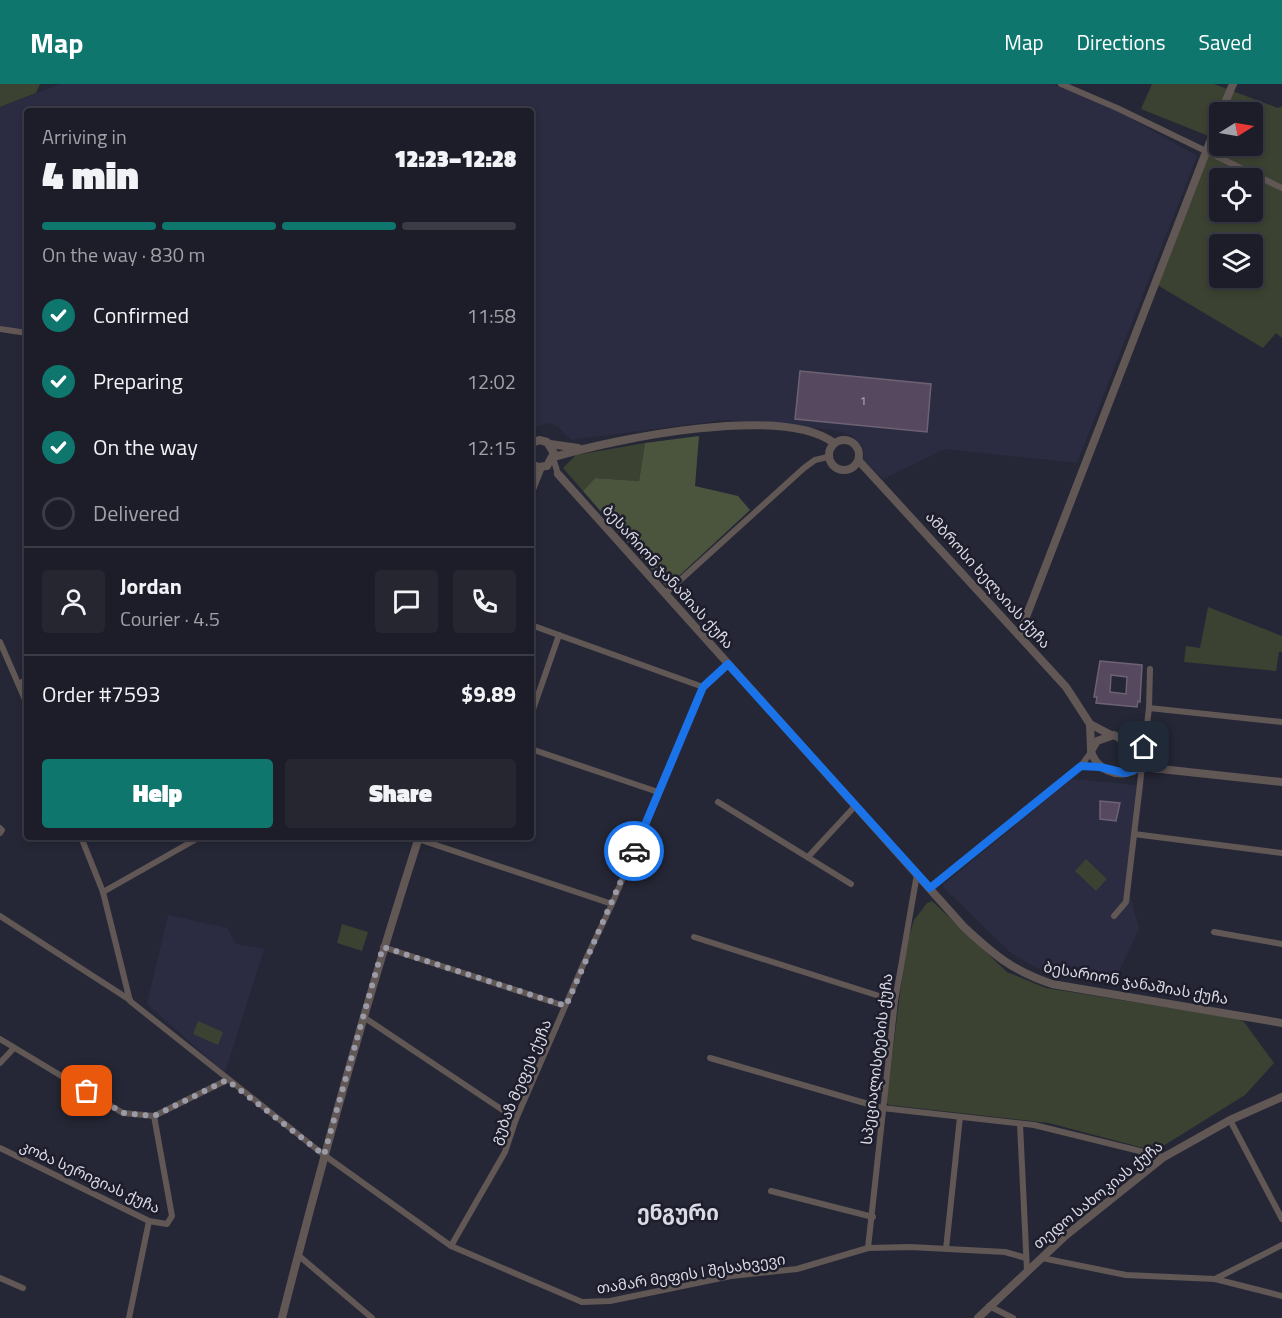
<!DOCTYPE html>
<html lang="en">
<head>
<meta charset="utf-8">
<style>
  body { margin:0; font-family:"Titillium Web","Noto Sans Georgian",sans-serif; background:#252630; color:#f1f3f6; height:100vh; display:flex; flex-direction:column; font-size:22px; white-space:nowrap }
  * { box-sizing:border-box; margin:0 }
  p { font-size:20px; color:#a0a2a8 }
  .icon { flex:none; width:33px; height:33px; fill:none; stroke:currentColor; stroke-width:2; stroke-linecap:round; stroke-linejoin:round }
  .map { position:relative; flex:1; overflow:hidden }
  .sheet { position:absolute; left:24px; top:24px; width:510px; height:732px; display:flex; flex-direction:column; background:#1c1d28; border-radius:6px; box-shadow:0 3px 9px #0003,0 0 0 2px #3a3b45 }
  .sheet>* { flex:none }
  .needle { width:39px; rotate:79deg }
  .buttons { position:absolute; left:1209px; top:18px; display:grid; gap:12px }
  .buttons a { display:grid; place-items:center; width:54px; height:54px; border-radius:6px; background:#1c1d28; box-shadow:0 3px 9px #0003,0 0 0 2px #3a3b45; font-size:30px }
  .pin { position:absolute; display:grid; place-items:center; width:51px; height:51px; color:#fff; margin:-26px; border-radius:12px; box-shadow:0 3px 9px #0006 }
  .courier { position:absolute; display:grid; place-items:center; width:60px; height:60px; margin:-30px; border:4px solid #1a73e8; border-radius:50%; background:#fff; color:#222; box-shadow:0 2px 8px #0007 }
  .head em { font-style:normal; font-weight:800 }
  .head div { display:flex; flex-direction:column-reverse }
  .head { display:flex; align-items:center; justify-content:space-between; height:102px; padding:0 18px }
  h1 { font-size:39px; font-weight:800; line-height:45px }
  .bar { display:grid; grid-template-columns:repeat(4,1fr); gap:9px 6px; align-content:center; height:72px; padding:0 18px }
  .bar i { height:8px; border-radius:4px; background:#3a3b45 }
  .bar .on { background:#0f766e }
  .bar p { grid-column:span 4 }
  .line { display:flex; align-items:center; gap:15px; padding:0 18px; border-top:2px solid #3a3b45 }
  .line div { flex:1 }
  .round { display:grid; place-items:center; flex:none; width:63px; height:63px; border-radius:6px; background:#252630 }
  ol { padding:0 18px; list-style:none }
  li { display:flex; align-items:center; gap:18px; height:66px }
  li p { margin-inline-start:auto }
  li .icon { padding:6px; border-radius:50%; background:#0f766e; color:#fff; stroke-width:4 }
  li:last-child { color:#a0a2a8 }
  li i { width:33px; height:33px; border:3px solid #3a3b45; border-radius:50% }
  .action { display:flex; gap:12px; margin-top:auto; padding:12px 18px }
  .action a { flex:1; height:69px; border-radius:6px; background:#0f766e; color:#fff; font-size:24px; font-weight:800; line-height:69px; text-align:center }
  .action a+a { background:#252630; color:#f1f3f6 }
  header { display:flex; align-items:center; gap:36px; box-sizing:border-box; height:84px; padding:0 30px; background:#0f766e; color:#fff }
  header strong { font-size:28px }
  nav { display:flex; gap:33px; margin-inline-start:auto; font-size:21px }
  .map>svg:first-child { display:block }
</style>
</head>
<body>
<header>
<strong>Map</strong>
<nav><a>Map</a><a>Directions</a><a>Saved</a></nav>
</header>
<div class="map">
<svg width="1282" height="1234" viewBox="0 0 1282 1234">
  <rect width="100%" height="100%" fill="#262736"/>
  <g fill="#2b2b41">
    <path d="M60 0H1053L1116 26 1197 72 1077 379 945 365 883 395 863 376 864 367 860 359 851 351 834 346 723 336 571 356 558 343 549 339 532 344 531 27H27V247L0 243V23Z"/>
    <path d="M1072 695 1144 702 1130 810 1139 845 1114 898 1043 887 1012 870 942 802Z"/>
    <path d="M168 831 227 844 236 860 264 865 225 989 147 920Z"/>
  </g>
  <g fill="#3b4231" fill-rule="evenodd">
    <path d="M0 0H40L36 9 0 23Z"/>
    <path d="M1152 0H1214L1278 24 1282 22V254L1276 249 1263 264 1154 199 1211 53 1141 25ZM1220 28H1252V62H1220ZM1220 94H1252V128H1220ZM1220 160H1252V194H1220Z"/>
    <path d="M645 359 639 397 595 394 583 407 563 384 576 371Z"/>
    <path d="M1208 523 1282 552V568H1279L1276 587 1184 578 1186 562 1200 564Z"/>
    <path d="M1086 775 1107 795 1096 807 1075 787Z"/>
    <path d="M932 817 1007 888 1046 904 1238 935 1244 938 1274 979 1245 1011 1155 1067 1049 1039 889 1021 886 1018 906 863 914 836 927 819Z"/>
    <path d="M342 840 368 848 362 867 337 859Z"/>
    <path d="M198 937 223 948 218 961 193 950Z"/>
  </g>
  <path fill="#4b553d" d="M699 352 695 402 738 412 750 426 667 503 583 407 595 394 639 397 645 359Z"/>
  <g fill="#56485e" stroke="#6d6273" stroke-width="1.5" fill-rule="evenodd">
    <path d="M800 287 931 300 927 348 795 335Z"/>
    <path d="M1100 577 1142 581 1140 618 1138 617 1137 623 1096 619 1097 613H1094ZM1111 591 1127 593 1126 610 1110 608Z"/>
    <path d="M1100 717 1120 719 1116 737 1100 735Z"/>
  </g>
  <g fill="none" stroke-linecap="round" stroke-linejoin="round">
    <g stroke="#615755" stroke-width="6">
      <path d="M1061 0 1117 24 1282 104"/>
      <path d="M0 245 27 249"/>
      <path d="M553 374 558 390"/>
      <path d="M666 509 804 384 815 376 828 373"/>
      <path d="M531 541 703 603"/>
      <path d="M0 558 27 620"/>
      <path d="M19 600 27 595"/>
      <path d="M1149 624 1282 638"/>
      <path d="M531 631 559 551"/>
      <path d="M531 665 658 708"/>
      <path d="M1081 682 1100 683"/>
      <path d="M718 718 851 800"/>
      <path d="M0 744 2 746 0 749"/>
      <path d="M1134 750 1282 769"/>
      <path d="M81 753 103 808 130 917 324 1071 451 1162 582 1218 610 1217 731 1192 797 1185 868 1164 910 1163 1005 1168 1026 1174"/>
      <path d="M418 755 612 820"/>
      <path d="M808 773 856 721"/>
      <path d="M930 804 1081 682 1091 668"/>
      <path d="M103 808 200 753"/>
      <path d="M0 832 130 916"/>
      <path d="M1114 832 1126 818 1149 624 1150 585"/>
      <path d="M1214 848 1282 860"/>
      <path d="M694 853 895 917"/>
      <path d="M383 863 565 922"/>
      <path d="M365 934 516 1035"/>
      <path d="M0 955 123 1029 154 1032 227 996"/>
      <path d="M710 974 882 1024 1034 1041 1164 1073"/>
      <path d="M0 979 14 964"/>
      <path d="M1230 1036 1282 1135"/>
      <path d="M1020 1040 1027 1187"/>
      <path d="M0 1064 149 1137 167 1140 172 1132 154 1032"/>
      <path d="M771 1107 873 1133"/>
      <path d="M451 1162 505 1068 516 1035 584 879 612 820 703 603 728 580"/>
      <path d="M868 1164 895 917 917 790"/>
      <path d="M946 1165 960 1033"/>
      <path d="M298 1171 372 1234"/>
      <path d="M1042 1174 1126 1191 1215 1195 1282 1212"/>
      <path d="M0 1194 23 1204"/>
      <path d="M1215 1195 1282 1161"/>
      <path d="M989 1222 1013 1234"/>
      <path d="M129 1234 149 1137"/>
    </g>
    <g stroke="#615755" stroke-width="8">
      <path d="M1221 28 1233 0"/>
      <circle cx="844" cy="371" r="15"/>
      <path d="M531 360 539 356 547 358 554 369 547 382 538 383 531 380"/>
      <path d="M550 360 578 364"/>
      <path d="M554 373C614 355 782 320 834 359"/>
      <path d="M859 377 1066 603 1090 640 1111 651"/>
      <path d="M558 390 964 843C994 871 1013 887 1052 900L1282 939"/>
      <path d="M531 408 541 383"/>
      <path d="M1019 551 1220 32"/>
      <path d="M1090 640 1091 665"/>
      <path d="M1114 651C1126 657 1134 666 1138 678L1133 687C1116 694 1096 685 1091 667L1097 657Z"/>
      <path d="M1142 683 1282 698"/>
      <path d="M282 1234C323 1072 368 912 419 753"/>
      <path d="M978 1234 1064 1153 1164 1073 1230 1036 1282 1013"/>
    </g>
  </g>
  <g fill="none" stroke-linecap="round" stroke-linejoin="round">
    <path stroke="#9b9ba8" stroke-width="6" stroke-dasharray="0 10.8" d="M87 1007 123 1029 154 1032 227 996 324 1071 383 863 566 922 634 767"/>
    <path stroke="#1a73e8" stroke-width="8" d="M634 767 703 603 728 580 930 804 1081 682 1100 683 1125 689 1142 683 1144 663"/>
  </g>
  <g text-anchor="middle" stroke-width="5" stroke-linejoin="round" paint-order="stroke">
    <g font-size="12" fill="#b9b6c3">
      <text x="863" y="321">1</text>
    </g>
    <g font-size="15" fill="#dadae5" stroke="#1d1d2c">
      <text transform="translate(668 493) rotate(48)" y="5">ბესარიონ ჯანაშიას ქუჩა</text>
      <text transform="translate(988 496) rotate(48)" y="5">ამბროსი ხელაიას ქუჩა</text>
      <text transform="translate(1136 899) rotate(10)" y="5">ბესარიონ ჯანაშიას ქუჩა</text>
      <text transform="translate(877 975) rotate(-83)" y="5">სპეციალისტების ქუჩა</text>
      <text transform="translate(521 998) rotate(-67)" y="5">გუბაზ მეფეს ქუჩა</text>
      <text transform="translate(90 1093) rotate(25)" y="5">კობა სერიგიას ქუჩა</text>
      <text transform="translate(1098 1111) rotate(-39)" y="5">თედო სახოკიას ქუჩა</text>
      <text transform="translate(691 1190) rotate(-9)" y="5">თამარ მეფის I შესახვევი</text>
    </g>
    <g font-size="21" font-weight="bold" fill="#dadae5" stroke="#1d1d2c">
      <text x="678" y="1136">ენგური</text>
    </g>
  </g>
</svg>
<div class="buttons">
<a><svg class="needle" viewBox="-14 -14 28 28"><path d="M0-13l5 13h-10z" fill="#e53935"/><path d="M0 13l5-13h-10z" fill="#a0a2a8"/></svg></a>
<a><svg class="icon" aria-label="locate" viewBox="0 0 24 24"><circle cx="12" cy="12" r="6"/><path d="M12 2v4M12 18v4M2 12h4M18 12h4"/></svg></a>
<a><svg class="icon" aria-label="layers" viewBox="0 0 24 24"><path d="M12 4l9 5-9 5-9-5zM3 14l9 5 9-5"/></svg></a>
</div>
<div class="pin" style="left:87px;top:1007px;background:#ea580c"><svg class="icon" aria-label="bag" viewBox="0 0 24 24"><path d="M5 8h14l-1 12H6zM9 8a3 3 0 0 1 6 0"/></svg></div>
<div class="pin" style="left:1144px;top:663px;background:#1f2937"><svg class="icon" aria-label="home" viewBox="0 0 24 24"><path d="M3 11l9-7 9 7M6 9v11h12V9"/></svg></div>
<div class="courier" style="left:634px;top:767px"><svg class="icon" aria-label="car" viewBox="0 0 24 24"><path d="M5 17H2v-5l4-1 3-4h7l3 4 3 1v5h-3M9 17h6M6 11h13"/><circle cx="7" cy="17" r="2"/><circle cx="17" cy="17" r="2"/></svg></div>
<section class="sheet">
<div class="head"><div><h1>4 min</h1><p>Arriving in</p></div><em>12:23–12:28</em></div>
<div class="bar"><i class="on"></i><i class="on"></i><i class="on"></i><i></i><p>On the way · 830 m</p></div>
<ol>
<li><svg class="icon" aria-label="check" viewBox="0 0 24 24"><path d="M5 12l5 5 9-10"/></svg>Confirmed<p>11:58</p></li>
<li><svg class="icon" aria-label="check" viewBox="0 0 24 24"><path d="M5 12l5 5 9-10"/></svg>Preparing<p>12:02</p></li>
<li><svg class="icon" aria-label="check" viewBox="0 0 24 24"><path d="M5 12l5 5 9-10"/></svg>On the way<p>12:15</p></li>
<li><i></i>Delivered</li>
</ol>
<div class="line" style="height:108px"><a class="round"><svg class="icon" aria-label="person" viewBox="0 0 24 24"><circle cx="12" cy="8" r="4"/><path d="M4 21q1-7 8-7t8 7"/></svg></a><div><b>Jordan</b><p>Courier · 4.5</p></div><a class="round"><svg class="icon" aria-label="chat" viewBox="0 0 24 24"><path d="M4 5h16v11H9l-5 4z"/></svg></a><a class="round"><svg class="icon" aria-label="phone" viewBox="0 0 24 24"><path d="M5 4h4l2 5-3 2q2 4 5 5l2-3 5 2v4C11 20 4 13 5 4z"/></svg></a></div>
<div class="line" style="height:78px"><div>Order #7593</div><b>$9.89</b></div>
<div class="action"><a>Help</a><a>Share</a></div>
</section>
</div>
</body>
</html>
